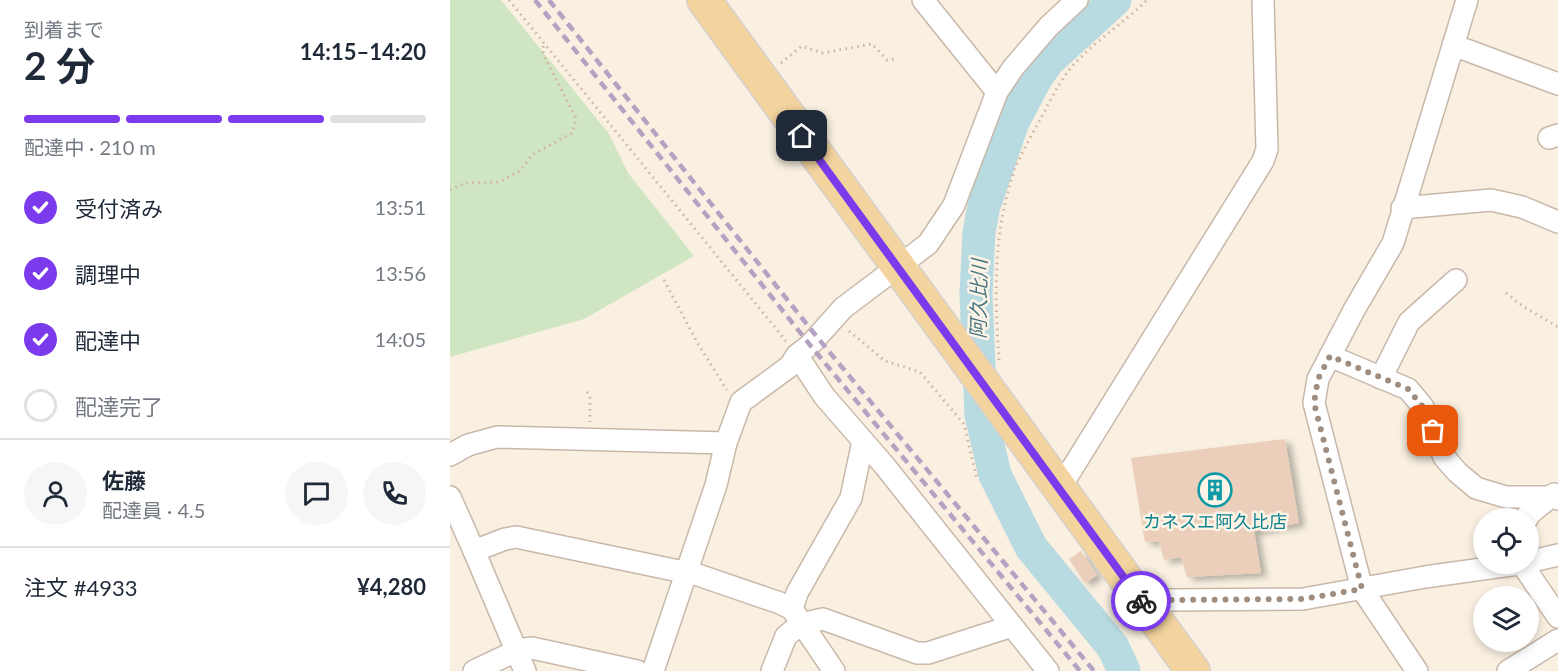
<!DOCTYPE html>
<html lang="ja">
<head>
<meta charset="utf-8">
<style>
  body { margin:0; font-family:Lato,"Noto Sans JP",sans-serif; background:#f6f6f7; color:#1f2937; height:100vh; display:flex; flex-direction:column; font-size:22px; white-space:nowrap }
  * { box-sizing:border-box; margin:0 }
  p { font-size:20px; color:#747a83 }
  .icon { flex:none; width:33px; height:33px; fill:none; stroke:currentColor; stroke-width:2; stroke-linecap:round; stroke-linejoin:round }
  .map { position:relative; flex:1; overflow:hidden }
  .sheet { display:flex; flex-direction:column; background:#fff; width:450px }
  .sheet>* { flex:none }
  .buttons { position:absolute; left:1023px; top:508px; display:grid; gap:12px }
  .buttons a { display:grid; place-items:center; width:66px; height:66px; border-radius:50%; background:#fff; box-shadow:0 3px 9px #0003; font-size:30px }
  .pin { position:absolute; display:grid; place-items:center; width:51px; height:51px; color:#fff; margin:-26px; border-radius:12px; box-shadow:0 3px 9px #0006 }
  .courier { position:absolute; display:grid; place-items:center; width:60px; height:60px; margin:-30px; border:4px solid #7c3aed; border-radius:50%; background:#fff; color:#222; box-shadow:0 2px 8px #0007 }
  .overview em { font-style:normal; font-weight:700 }
  .overview div { display:flex; flex-direction:column-reverse }
  .overview { display:flex; align-items:center; justify-content:space-between; height:102px; padding:0 24px }
  h1 { font-size:39px; font-weight:700; line-height:45px }
  .bar { display:grid; grid-template-columns:repeat(4,1fr); gap:9px 6px; align-content:center; height:72px; padding:0 24px }
  .bar i { height:8px; border-radius:4px; background:#e0e1e3 }
  .bar .selected { background:#7c3aed }
  .bar p { grid-column:span 4 }
  .line { display:flex; align-items:center; gap:15px; padding:0 24px; border-top:2px solid #e0e1e3 }
  .line div { flex:1 }
  .round { display:grid; place-items:center; flex:none; width:63px; height:63px; border-radius:32px; background:#f6f6f7 }
  ol { padding:0 24px; list-style:none }
  li { display:flex; align-items:center; gap:18px; height:66px }
  li p { margin-inline-start:auto }
  li .icon { padding:6px; border-radius:50%; background:#7c3aed; color:#fff; stroke-width:4 }
  li:last-child { color:#747a83 }
  li i { width:33px; height:33px; border:3px solid #e0e1e3; border-radius:50% }
  main { display:flex; flex:1; min-height:0 }
  .map>svg:first-child { display:block }
</style>
</head>
<body>
<main>
<section class="sheet">
<div class="overview"><div><h1>2 分</h1><p>到着まで</p></div><em>14:15–14:20</em></div>
<div class="bar"><i class="selected"></i><i class="selected"></i><i class="selected"></i><i></i><p>配達中 · 210 m</p></div>
<ol>
<li><svg class="icon" aria-label="check" viewBox="0 0 24 24"><path d="M5 12l5 5 9-10"/></svg>受付済み<p>13:51</p></li>
<li><svg class="icon" aria-label="check" viewBox="0 0 24 24"><path d="M5 12l5 5 9-10"/></svg>調理中<p>13:56</p></li>
<li><svg class="icon" aria-label="check" viewBox="0 0 24 24"><path d="M5 12l5 5 9-10"/></svg>配達中<p>14:05</p></li>
<li><i></i>配達完了</li>
</ol>
<div class="line" style="height:108px"><a class="round"><svg class="icon" aria-label="person" viewBox="0 0 24 24"><circle cx="12" cy="8" r="4"/><path d="M4 21q1-7 8-7t8 7"/></svg></a><div><b>佐藤</b><p>配達員 · 4.5</p></div><a class="round"><svg class="icon" aria-label="chat" viewBox="0 0 24 24"><path d="M4 5h16v11H9l-5 4z"/></svg></a><a class="round"><svg class="icon" aria-label="phone" viewBox="0 0 24 24"><path d="M5 4h4l2 5-3 2q2 4 5 5l2-3 5 2v4C11 20 4 13 5 4z"/></svg></a></div>
<div class="line" style="height:78px"><div>注文 #4933</div><b>¥4,280</b></div>
</section>
<div class="map">
<svg width="1108" height="671" viewBox="0 0 1108 671">
  <defs>
    <filter id="shadow"><feDropShadow dx="6" dy="4" stdDeviation="3" flood-color="#0004"/></filter>
  </defs>
  <rect width="100%" height="100%" fill="#f9f0e1"/>
  <path fill="#d0e5c2" d="M0 0H51L159 134 178 173 244 256 134 319 0 357Z"/>
  <g fill="none" stroke-linecap="round" stroke-linejoin="round">
    <path stroke="#b8dae1" stroke-width="33" d="M665 0 598 61 585 80 563 122 534 206 529 232 526 294 531 415 545 475 581 547 663 647 674 671"/>
  </g>
  <g fill="#eccfbb" filter="url(#shadow)">
    <path d="M835 439 849 523 804 531 811 573 737 577 731 557 714 560 709 541 695 542 681 458Z"/>
    <path d="M631 551 647 575 635 583 619 559Z"/>
  </g>
  <g fill="none" stroke-linecap="round" stroke-linejoin="round">
    <g stroke="#c9b8aa" stroke-width="24">
      <g id="street">
        <path d="M473 0 547 92"/>
        <path d="M1003 45 1108 84"/>
        <path d="M1099 138 1108 135"/>
        <path d="M952 208 1041 200 1072 207 1108 222"/>
        <path d="M347 355 374 396 434 465 598 671"/>
        <path d="M880 356 958 389 973 407 994 457 1007 472 1026 488 1056 497H1102L1108 499"/>
        <path d="M931 378 959 322 1006 280"/>
        <path d="M0 455 18 445 47 437 276 443"/>
        <path d="M610 488 813 161 817 149 813 0"/>
        <path d="M0 497 24 551 55 539 66 537 248 575 330 603 342 609 384 671"/>
        <path d="M1077 519V516L1104 494"/>
        <path d="M24 551 75 671"/>
        <path d="M1078 562 1108 555"/>
        <path d="M1072 564 1108 617"/>
        <path d="M693 604 718 600 853 599 975 577 1068 564"/>
        <path d="M342 609 347 593 401 498 413 441"/>
        <path d="M24 671 68 650 82 648 187 671"/>
        <path d="M203 671 266 485 276 443 291 402 340 366 347 355 360 345 393 308 478 244 504 205 547 92 563 68 599 26 627 0"/>
        <path d="M322 671 336 636 351 624 373 619 467 653H478L562 626"/>
        <path d="M967 671 912 589 864 403 868 379 904 310 943 243 1017 0"/>
        <path d="M1058 671 1108 640"/>
      </g>
    </g>
    <g stroke="#d6d0cd" stroke-width="36">
      <path id="primary" d="M254 0 743 671"/>
    </g>
    <g stroke="#d0b39f" stroke-width="3" stroke-dasharray="1.5 4.5" stroke-linecap="butt">
      <path d="M59 0 336 341"/>
      <path d="M331 63 352 46 372 53 422 44 437 60 447 59"/>
      <path d="M0 190 15 183 49 182 70 171 82 155 122 133 125 124V116L95 58 92 49 95 44"/>
      <path d="M214 280 248 344 277 390"/>
      <path d="M1056 293 1074 307 1108 327"/>
      <path d="M399 331 435 361 470 372 514 424 527 479"/>
      <path d="M549 360C545 303 543 244 559 188 565 163 579 140 591 118 599 103 607 87 616 74 637 46 672 25 697 0"/>
      <path d="M137 392 140 396V422"/>
    </g>
    <use href="#street" stroke="#fff" stroke-width="21"/>
    <use href="#primary" stroke="#f3d49f" stroke-width="33"/>
    <g stroke="#b3a2c1" stroke-width="4.5" stroke-dasharray="9 6" stroke-linecap="butt">
      <path d="M85 0 360 345 630 671"/>
      <path d="M99 0 367 337 644 671"/>
    </g>
  </g>
  <g fill="none" stroke-linecap="round" stroke-linejoin="round">
    <path stroke="#9f8d80" stroke-width="6" stroke-dasharray="0 10.8" d="M691 601 693 604 718 600 853 599 912 589 864 403 868 379 880 356 958 389 973 407 983 431"/>
    <path stroke="#7c3aed" stroke-width="8" d="M352 136 691 601"/>
  </g>
  <defs>
    <g id="building-ring" transform="scale(1.725)"><circle r="9.5" fill="#fdf4e7" stroke="#0f9aa8" stroke-width="1.5"/><path d="M-4-6H4V6H1V3H-1V6H-4ZM-2.5-4.3h1.7v1.8h-1.7ZM.8-4.3h1.7v1.8H.8ZM-2.5-1h1.7V.8h-1.7ZM.8-1h1.7V.8H.8Z" fill="#0f9aa8"/></g>
  </defs>
  <g fill-rule="evenodd">
    <use href="#building-ring" x="765" y="490"/>
  </g>
  <g text-anchor="middle" stroke-width="5" stroke-linejoin="round" paint-order="stroke">
    <g font-size="18" fill="#0d838f" stroke="#fdf4e7">
      <text x="765" y="528">カネスエ阿久比店</text>
    </g>
    <g font-size="20" font-style="italic" fill="#477680" stroke="#fdf4e7">
      <text transform="translate(529 299) rotate(-89)" y="7">阿久比川</text>
    </g>
  </g>
</svg>
<div class="buttons">
<a><svg class="icon" aria-label="locate" viewBox="0 0 24 24"><circle cx="12" cy="12" r="6"/><path d="M12 2v4M12 18v4M2 12h4M18 12h4"/></svg></a>
<a><svg class="icon" aria-label="layers" viewBox="0 0 24 24"><path d="M12 4l9 5-9 5-9-5zM3 14l9 5 9-5"/></svg></a>
</div>
<div class="pin" style="left:983px;top:431px;background:#ea580c"><svg class="icon" aria-label="bag" viewBox="0 0 24 24"><path d="M5 8h14l-1 12H6zM9 8a3 3 0 0 1 6 0"/></svg></div>
<div class="pin" style="left:352px;top:136px;background:#1f2937"><svg class="icon" aria-label="home" viewBox="0 0 24 24"><path d="M3 11l9-7 9 7M6 9v11h12V9"/></svg></div>
<div class="courier" style="left:691px;top:601px"><svg class="icon" aria-label="bike" viewBox="0 0 24 24"><circle cx="6" cy="16" r="4"/><circle cx="18" cy="16" r="4"/><path d="M6 16l4-8h5l3 8M10 8l3 8H6M13 5h3"/></svg></div>
</div>
</main>
</body>
</html>
